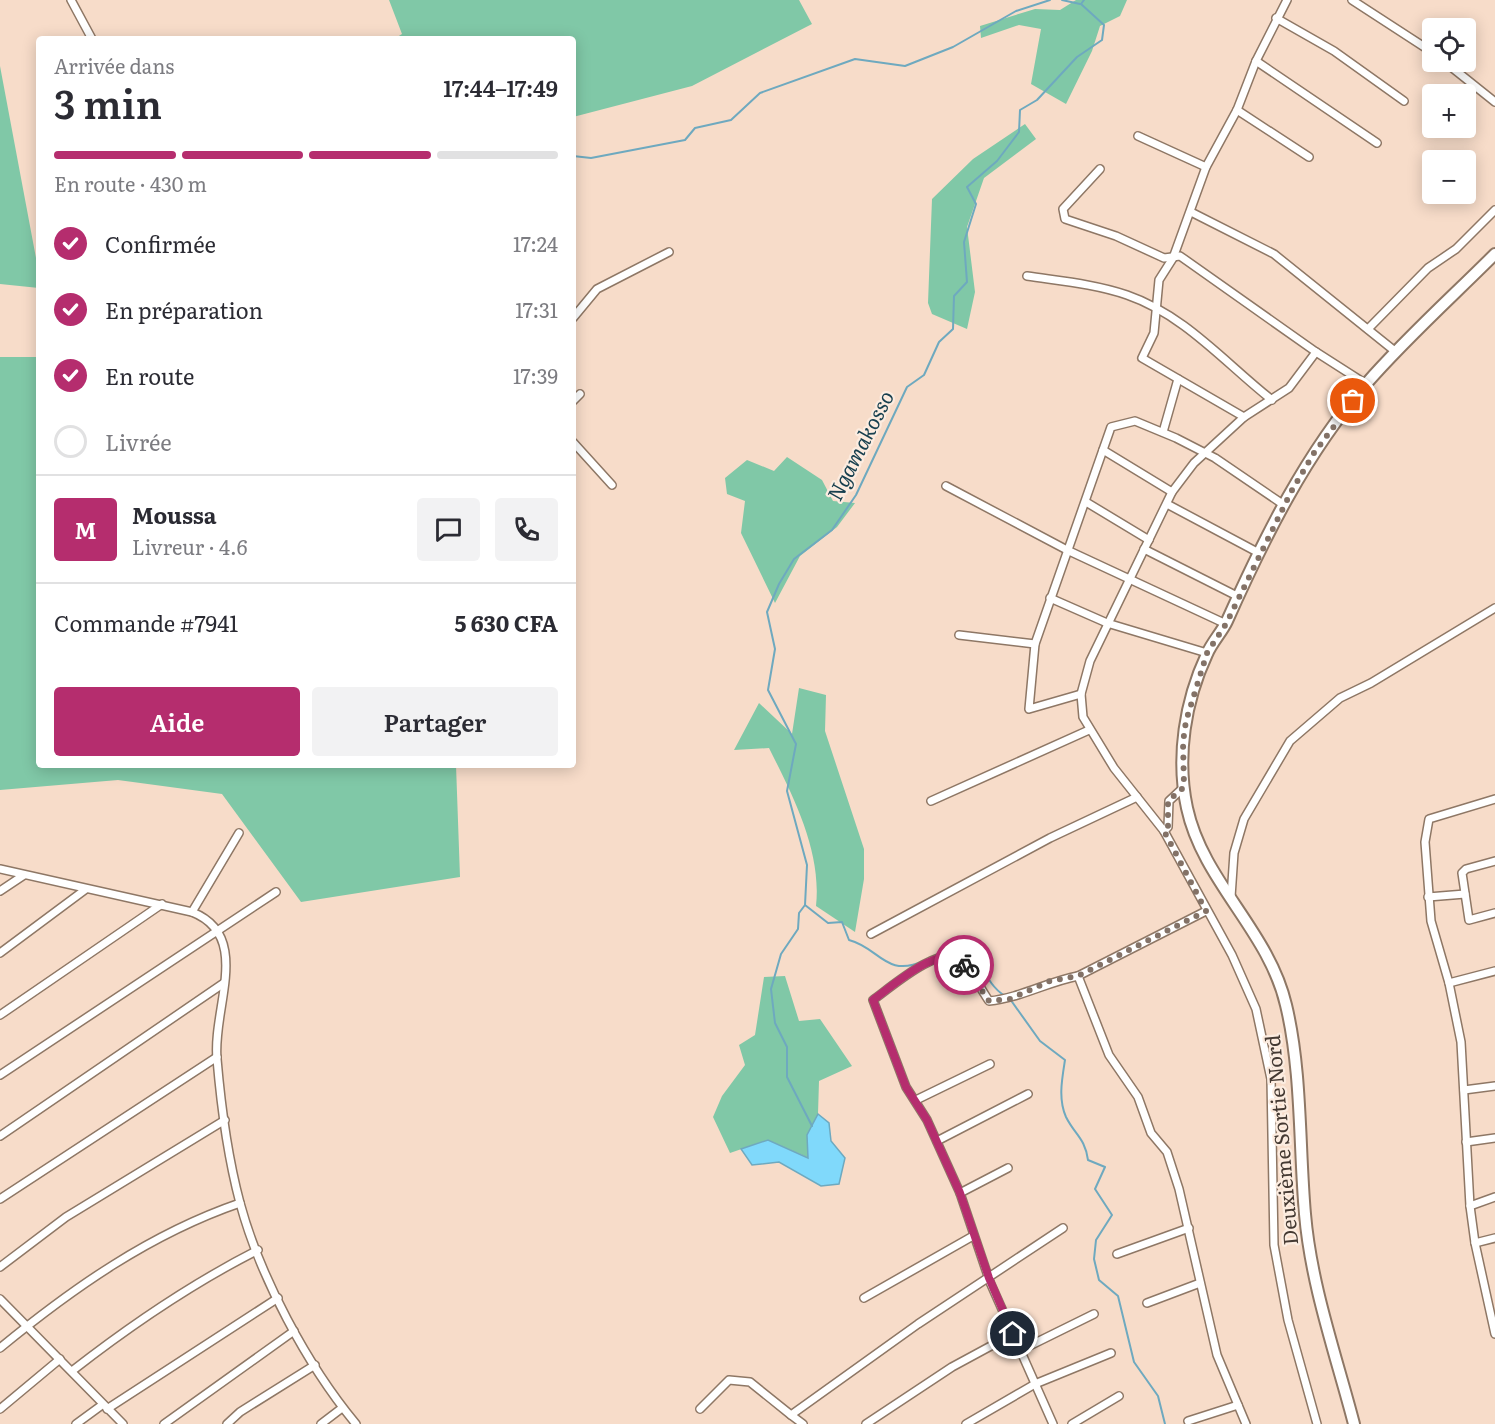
<!DOCTYPE html>
<html lang="fr">
<head>
<meta charset="utf-8">
<style>
  body { margin:0; font-family:Literata,serif; background:#f2f2f3; color:#2b2b33; height:100vh; display:flex; flex-direction:column; font-size:22px; white-space:nowrap }
  * { box-sizing:border-box; margin:0 }
  p { font-size:20px; color:#7c7c81 }
  .icon { flex:none; width:33px; height:33px; fill:none; stroke:currentColor; stroke-width:2; stroke-linecap:round; stroke-linejoin:round }
  .map { position:relative; flex:1; overflow:hidden }
  .side { position:absolute; left:36px; top:36px; width:540px; height:732px; display:flex; flex-direction:column; background:#fff; border-radius:6px; box-shadow:0 3px 15px #0003 }
  .side>* { flex:none }
  .controls { position:absolute; left:1422px; top:18px; display:grid; gap:12px }
  .controls a { display:grid; place-items:center; width:54px; height:54px; border-radius:6px; background:#fff; box-shadow:0 3px 15px #0003; font-size:30px }
  .pin { position:absolute; display:grid; place-items:center; width:51px; height:51px; color:#fff; margin:-26px; border:3px solid #fff; border-radius:50%; box-shadow:0 2px 6px #0007 }
  .courier { position:absolute; display:grid; place-items:center; width:60px; height:60px; margin:-30px; border:4px solid #b52d6e; border-radius:50%; background:#fff; color:#222; box-shadow:0 2px 8px #0007 }
  .headline em { font-style:normal; font-weight:600 }
  .headline div { display:flex; flex-direction:column-reverse }
  .headline { display:flex; align-items:center; justify-content:space-between; height:102px; padding:0 18px }
  h1 { font-size:39px; font-weight:600; line-height:45px }
  .bar { display:grid; grid-template-columns:repeat(4,1fr); gap:9px 6px; align-content:center; height:72px; padding:0 18px }
  .bar i { height:8px; border-radius:4px; background:#e1e1e2 }
  .bar .active { background:#b52d6e }
  .bar p { grid-column:span 4 }
  .line { display:flex; align-items:center; gap:15px; padding:0 18px; border-top:2px solid #e1e1e2 }
  .line div { flex:1 }
  .round { display:grid; place-items:center; flex:none; width:63px; height:63px; border-radius:6px; background:#f2f2f3 }
  ol { padding:0 18px; list-style:none }
  li { display:flex; align-items:center; gap:18px; height:66px }
  li p { margin-inline-start:auto }
  li .icon { padding:6px; border-radius:50%; background:#b52d6e; color:#fff; stroke-width:4 }
  li:last-child { color:#7c7c81 }
  li i { width:33px; height:33px; border:3px solid #e1e1e2; border-radius:50% }
  .primary-button { display:flex; gap:12px; margin-top:auto; padding:12px 18px }
  .primary-button a { flex:1; height:69px; border-radius:6px; background:#b52d6e; color:#fff; font-size:24px; font-weight:600; line-height:69px; text-align:center }
  .primary-button a+a { background:#f2f2f3; color:#2b2b33 }
  .map>svg:first-child { display:block }
</style>
</head>
<body>
<div class="map">
<svg width="1495" height="1424" viewBox="0 0 1495 1424">
  <rect width="100%" height="100%" fill="#f7dcc9"/>
  <g fill="#80c8a7">
    <path d="M389 0H799L812 24 692 86 573 117V39H394L402 34Z"/>
    <path d="M1076 0H1127L1120 16 1100 26 1092 51 1066 104 1031 84 1041 29 1019 25 981 38 980 26 1035 9 1060 10Z"/>
    <path d="M0 66 39 274V288L0 284Z"/>
    <path d="M1025 124 1036 139 984 178 967 227 975 292 967 329 932 314 928 303 932 199 973 159Z"/>
    <path d="M0 357H39V765H456L460 877 301 902 222 794 118 780 0 790Z"/>
    <path d="M787 457 822 480 833 501 855 503 837 527 800 556 775 603 741 533 745 501 727 494 725 478 747 460 774 471Z"/>
    <path d="M799 688 826 695 825 731 864 849V879L855 932 816 906C822 851 793 796 769 748L734 750 759 703 792 734Z"/>
    <path d="M785 976 799 1021 820 1019 852 1066 819 1081 818 1114 807 1135 809 1158 768 1140 730 1153 713 1117 722 1096 745 1065 739 1045 755 1035 764 977Z"/>
  </g>
  <path fill="#80d9fb" stroke="#6ea9bf" stroke-width="1.5" d="M818 1114 829 1123 831 1141 845 1158 839 1184 821 1186 779 1162 752 1165 741 1149 768 1140 808 1158 807 1135Z"/>
  <g fill="none" stroke-linecap="round" stroke-linejoin="round">
    <g stroke="#6ea9bf" stroke-width="2">
      <path d="M1062 0 1080 4"/>
      <path d="M573 156 591 158 685 140 695 128 731 120 760 93 855 59 905 66 953 47 1016 11 1050 0"/>
      <path d="M805 905 828 923 842 922 849 940C880 948 885 978 924 961"/>
      <path d="M937 955C988 933 973 976 1005 996"/>
      <path d="M1010 999 1040 1041 1065 1060C1062 1079 1058 1099 1066 1117 1075 1135 1085 1138 1088 1160L1105 1167 1095 1189 1112 1215 1096 1240 1094 1259 1099 1280 1118 1296 1134 1362 1158 1396 1165 1424"/>
      <path d="M812 1126 787 1077V1047L775 1023 771 989 781 954 798 929 799 913 805 905 807 865 787 791 796 744 768 690 775 649 767 612 779 584 794 559 832 530 856 495 907 387 924 375 939 342 953 329 954 296 967 282 964 242 976 204 967 187 997 161 1019 132 1020 110 1037 100 1077 57 1102 40 1104 25 1081 4 1084 0"/>
    </g>
    <g stroke="#8e7765" stroke-width="10">
      <g id="street">
        <path d="M71 0 92 39"/>
        <path d="M1352 0 1432 52"/>
        <path d="M1276 18 1334 51 1404 101"/>
        <path d="M1256 61 1377 143"/>
        <path d="M1445 62 1495 102"/>
        <path d="M1237 110 1309 157"/>
        <path d="M1138 136 1206 167"/>
        <path d="M1100 169 1063 209 1065 219 1116 236 1164 258 1180 256 1316 352 1366 384"/>
        <path d="M1191 212 1274 254 1396 352"/>
        <path d="M1027 276C1060 281 1095 284 1127 295 1185 315 1225 363 1272 400"/>
        <path d="M573 318 597 289 669 252"/>
        <path d="M1368 329 1428 268 1456 249 1495 210"/>
        <path d="M1316 352 1289 388 1244 417 1194 463 1172 492 1090 661 1081 694 1083 717 1114 768 1164 831 1232 955 1256 1009 1271 1079 1274 1245 1288 1320 1317 1424"/>
        <path d="M573 401 580 394"/>
        <path d="M1244 417 1142 358 1154 333 1159 280 1173 258 1206 167 1237 110 1256 61 1287 0"/>
        <path d="M1163 432 1178 379"/>
        <path d="M573 442 612 485"/>
        <path d="M1103 450 1172 492"/>
        <path d="M946 486 1067 550 1226 624"/>
        <path d="M1086 502 1149 540"/>
        <path d="M1167 504 1259 553"/>
        <path d="M1144 549 1237 596"/>
        <path d="M1050 598 1107 623 1207 653"/>
        <path d="M959 635 1035 644"/>
        <path d="M1081 694 1029 709 1035 644 1111 427 1135 421 1176 438 1215 458 1284 505"/>
        <path d="M1495 799 1429 819 1425 842 1431 921 1449 983 1461 1042 1470 1206 1475 1243 1495 1334"/>
        <path d="M931 801 1089 730"/>
        <path d="M1164 831 1168 827 1169 801 1184 787"/>
        <path d="M1495 861 1466 869 1462 873 1469 920 1495 913"/>
        <path d="M0 869 192 912C253 936 212 1008 217 1059 221 1106 228 1158 240 1203 260 1277 307 1365 356 1424"/>
        <path d="M0 891 24 875"/>
        <path d="M1231 897 1234 853 1244 819 1290 741 1340 698 1371 683 1495 608"/>
        <path d="M1428 897 1465 894"/>
        <path d="M192 912 239 833"/>
        <path d="M871 934 1050 838 1137 797"/>
        <path d="M0 953 86 889"/>
        <path d="M1078 976 1206 911"/>
        <path d="M1449 983 1495 971"/>
        <path d="M0 1015 162 904"/>
        <path d="M0 1075 276 892"/>
        <path d="M1464 1090 1495 1086"/>
        <path d="M916 1100 990 1064"/>
        <path d="M0 1136 224 983"/>
        <path d="M937 1141 1028 1094"/>
        <path d="M1466 1142 1495 1138"/>
        <path d="M960 1193 1008 1168"/>
        <path d="M0 1199 217 1057"/>
        <path d="M1470 1206 1495 1197"/>
        <path d="M1475 1243 1495 1238"/>
        <path d="M1117 1254 1189 1228"/>
        <path d="M0 1267 66 1217 225 1120"/>
        <path d="M864 1298 973 1236"/>
        <path d="M0 1299 123 1424"/>
        <path d="M1147 1303 1200 1283"/>
        <path d="M0 1348C73 1288 150 1234 240 1203"/>
        <path d="M1021 1350 1094 1314"/>
        <path d="M72 1371C131 1325 191 1284 258 1250"/>
        <path d="M0 1409 60 1359"/>
        <path d="M107 1409 278 1298"/>
        <path d="M700 1409 729 1380 750 1382 791 1415 918 1324 1063 1228"/>
        <path d="M791 1415 803 1424"/>
        <path d="M1188 1421 1238 1405"/>
        <path d="M76 1424 102 1405"/>
        <path d="M164 1424 294 1331"/>
        <path d="M227 1424 240 1412 315 1365"/>
        <path d="M321 1424 342 1408"/>
        <path d="M866 1424 952 1367 1013 1334"/>
        <path d="M966 1424 1035 1384 1111 1353"/>
        <path d="M1053 1424 990 1282 960 1193 927 1120 906 1087 873 1000C890 988 940 944 960 959 968 965 982 991 989 1001 1020 998 1047 982 1078 976L1109 1055 1138 1097 1151 1133 1167 1152 1179 1189 1217 1355 1246 1424"/>
        <path d="M1072 1424 1119 1396"/>
      </g>
    </g>
    <g stroke="#8e7765" stroke-width="14">
      <path id="primary" d="M1354 1424C1336 1355 1311 1285 1305 1214 1299 1146 1302 1071 1286 1005 1269 931 1203 882 1187 808 1176 757 1185 701 1207 654 1212 642 1222 632 1227 621 1264 538 1306 453 1366 384 1406 338 1452 297 1495 254"/>
    </g>
    <use href="#street" stroke="#fff" stroke-width="7"/>
    <use href="#primary" stroke="#fff" stroke-width="10"/>
  </g>
  <g fill="none" stroke-linecap="round" stroke-linejoin="round">
    <path stroke="#837267" stroke-width="6" stroke-dasharray="0 10.8" d="M964 965 989 1001 1010 999 1050 981 1078 976 1206 911 1164 831 1168 827V801L1184 787 1183 742 1186 721 1207 653 1226 624 1291 492 1314 453 1353 401"/>
    <path stroke="#b52d6e" stroke-width="8" d="M964 965C947 937 891 987 873 1000L906 1087 927 1120 960 1193 989 1278 1013 1334"/>
  </g>
  <g text-anchor="middle" stroke-width="4.5" stroke-linejoin="round" paint-order="stroke">
    <g font-size="20" fill="#443932" stroke="#fcece0">
      <text transform="translate(1282 1140) rotate(-95)" y="7">Deuxième Sortie Nord</text>
    </g>
    <g font-size="21" font-style="italic" fill="#18404f" stroke="#fcece0">
      <text transform="translate(861 446) rotate(-63)" y="7">Ngamakosso</text>
    </g>
  </g>
</svg>
<div class="controls">
<a><svg class="icon" aria-label="locate" viewBox="0 0 24 24"><circle cx="12" cy="12" r="6"/><path d="M12 2v4M12 18v4M2 12h4M18 12h4"/></svg></a>
<a>+</a>
<a>−</a>
</div>
<div class="pin" style="left:1353px;top:401px;background:#ea580c"><svg class="icon" aria-label="bag" viewBox="0 0 24 24"><path d="M5 8h14l-1 12H6zM9 8a3 3 0 0 1 6 0"/></svg></div>
<div class="pin" style="left:1013px;top:1334px;background:#1f2937"><svg class="icon" aria-label="home" viewBox="0 0 24 24"><path d="M3 11l9-7 9 7M6 9v11h12V9"/></svg></div>
<div class="courier" style="left:964px;top:965px"><svg class="icon" aria-label="bike" viewBox="0 0 24 24"><circle cx="6" cy="16" r="4"/><circle cx="18" cy="16" r="4"/><path d="M6 16l4-8h5l3 8M10 8l3 8H6M13 5h3"/></svg></div>
<section class="side">
<div class="headline"><div><h1>3 min</h1><p>Arrivée dans</p></div><em>17:44–17:49</em></div>
<div class="bar"><i class="active"></i><i class="active"></i><i class="active"></i><i></i><p>En route · 430 m</p></div>
<ol>
<li><svg class="icon" aria-label="check" viewBox="0 0 24 24"><path d="M5 12l5 5 9-10"/></svg>Confirmée<p>17:24</p></li>
<li><svg class="icon" aria-label="check" viewBox="0 0 24 24"><path d="M5 12l5 5 9-10"/></svg>En préparation<p>17:31</p></li>
<li><svg class="icon" aria-label="check" viewBox="0 0 24 24"><path d="M5 12l5 5 9-10"/></svg>En route<p>17:39</p></li>
<li><i></i>Livrée</li>
</ol>
<div class="line" style="height:108px"><b class="round" style="background:#b52d6e;color:#fff">M</b><div><b>Moussa</b><p>Livreur · 4.6</p></div><a class="round"><svg class="icon" aria-label="chat" viewBox="0 0 24 24"><path d="M4 5h16v11H9l-5 4z"/></svg></a><a class="round"><svg class="icon" aria-label="phone" viewBox="0 0 24 24"><path d="M5 4h4l2 5-3 2q2 4 5 5l2-3 5 2v4C11 20 4 13 5 4z"/></svg></a></div>
<div class="line" style="height:78px"><div>Commande #7941</div><b>5 630 CFA</b></div>
<div class="primary-button"><a>Aide</a><a>Partager</a></div>
</section>
</div>
</body>
</html>
